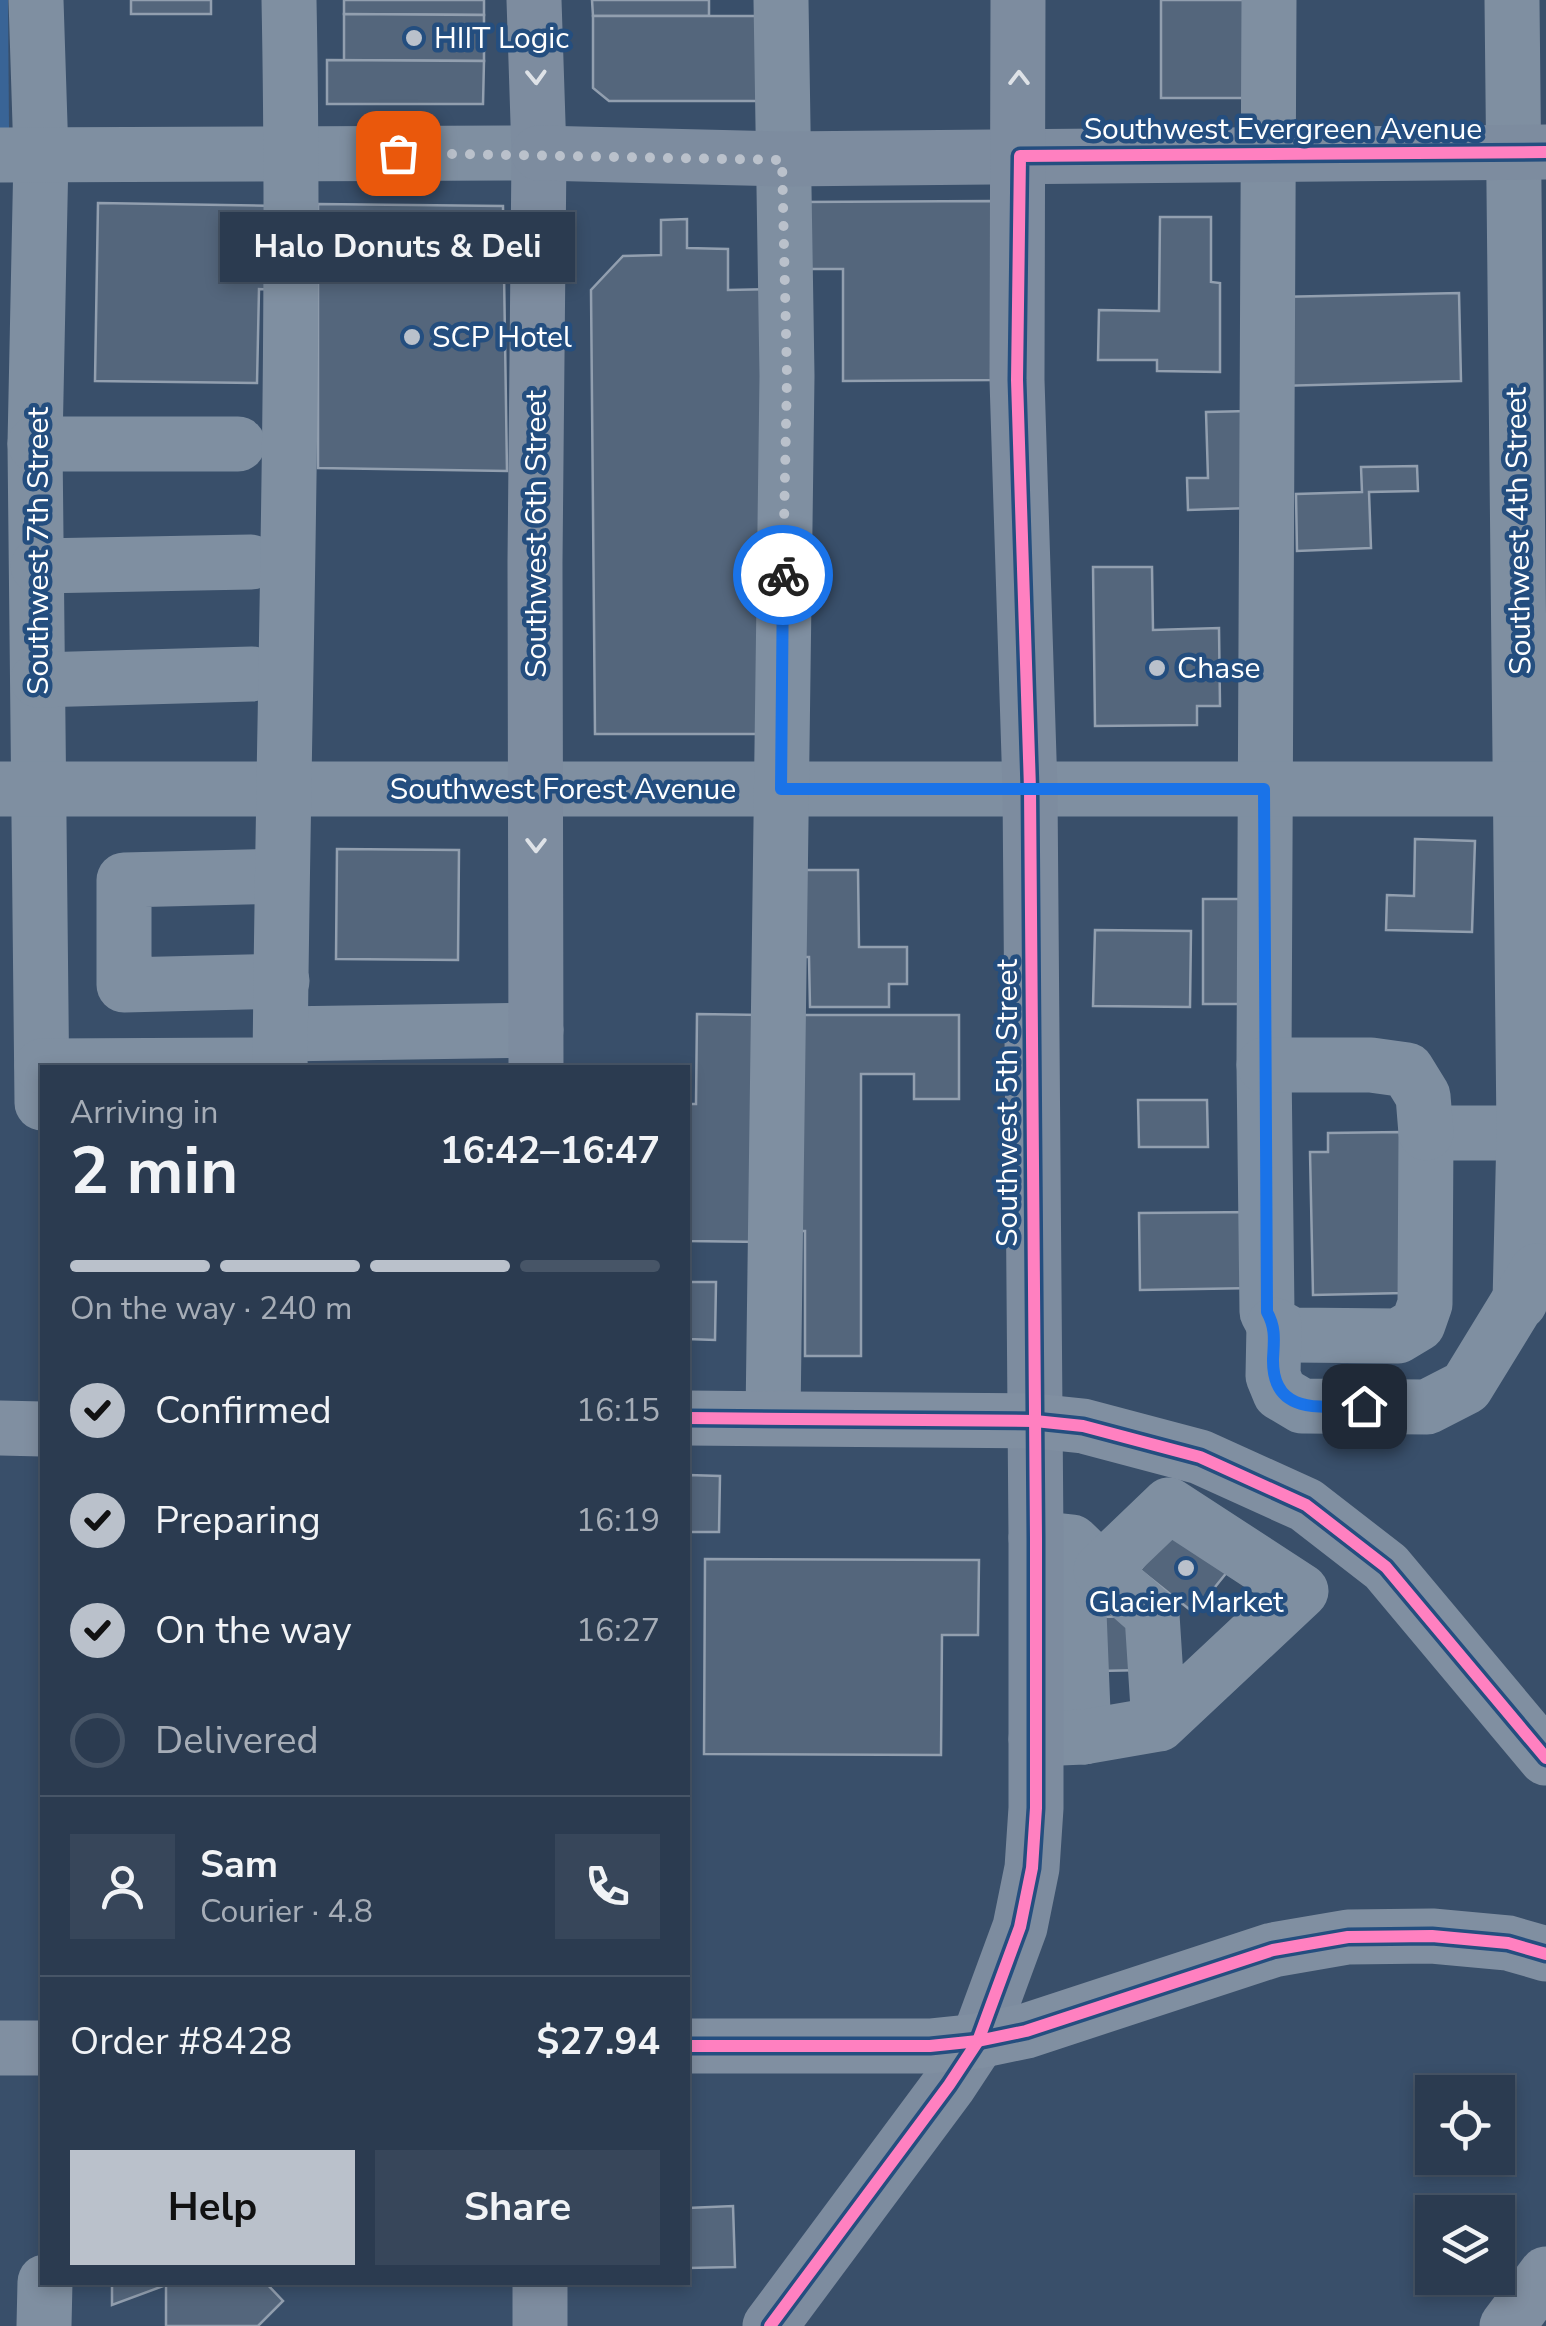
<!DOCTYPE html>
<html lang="en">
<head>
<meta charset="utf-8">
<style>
  body { margin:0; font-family:"Nunito Sans",sans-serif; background:#37465a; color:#f1f3f6; height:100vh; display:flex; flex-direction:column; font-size:38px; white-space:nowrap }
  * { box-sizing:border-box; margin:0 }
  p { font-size:32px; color:#a6adb7 }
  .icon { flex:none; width:55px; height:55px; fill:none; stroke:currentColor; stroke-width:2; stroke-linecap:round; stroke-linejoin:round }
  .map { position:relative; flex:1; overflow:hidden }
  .drawer { position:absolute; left:40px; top:1065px; width:650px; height:1220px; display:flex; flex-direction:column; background:#2b3b50; border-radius:0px; box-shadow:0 5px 15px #0003,0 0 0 2px #475567 }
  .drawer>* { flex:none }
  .buttons { position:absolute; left:1415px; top:2075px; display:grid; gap:20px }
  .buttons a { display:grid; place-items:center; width:100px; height:100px; border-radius:0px; background:#2b3b50; box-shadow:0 5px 15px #0003,0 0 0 2px #475567; font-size:50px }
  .pin { position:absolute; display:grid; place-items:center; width:85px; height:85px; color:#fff; margin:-42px; border-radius:20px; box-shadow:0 5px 15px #0006 }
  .courier { position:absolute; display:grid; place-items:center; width:100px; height:100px; margin:-50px; border:8px solid #1a73e8; border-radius:50%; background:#fff; color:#222; box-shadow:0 2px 12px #0007 }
  .bubble { position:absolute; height:70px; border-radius:0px; background:#2b3b50; box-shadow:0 5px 15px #0003,0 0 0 2px #475567; font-size:32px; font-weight:700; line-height:70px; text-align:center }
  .summary em { font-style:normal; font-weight:700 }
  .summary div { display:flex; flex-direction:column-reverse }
  .summary { display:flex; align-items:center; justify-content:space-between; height:170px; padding:0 30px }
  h1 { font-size:65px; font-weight:700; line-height:75px }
  .bar { display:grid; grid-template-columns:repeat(4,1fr); gap:15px 10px; align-content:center; height:120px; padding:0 30px }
  .bar i { height:12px; border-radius:8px; background:#475567 }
  .bar .selected { background:#bac1cb }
  .bar p { grid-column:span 4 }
  .line { display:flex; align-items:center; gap:25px; padding:0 30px; border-top:2px solid #475567 }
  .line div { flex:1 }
  .round { display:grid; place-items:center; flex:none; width:105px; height:105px; border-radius:0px; background:#37465a }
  ol { padding:0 30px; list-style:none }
  li { display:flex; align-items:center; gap:30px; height:110px }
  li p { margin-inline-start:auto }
  li .icon { padding:10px; border-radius:50%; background:#bac1cb; color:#111; stroke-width:4 }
  li:last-child { color:#a6adb7 }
  li i { width:55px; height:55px; border:5px solid #475567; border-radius:50% }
  .primary-button { display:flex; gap:20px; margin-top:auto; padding:20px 30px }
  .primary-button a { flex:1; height:115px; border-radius:0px; background:#bac1cb; color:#111; font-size:40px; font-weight:700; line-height:115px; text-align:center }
  .primary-button a+a { background:#37465a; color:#f1f3f6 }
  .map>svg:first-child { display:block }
</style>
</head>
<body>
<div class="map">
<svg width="1546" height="2326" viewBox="0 0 1546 2326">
  <rect width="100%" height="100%" fill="#394f6a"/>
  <path fill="#396496" d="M0 0H8L9 129H0Z"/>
  <g fill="#54667c" stroke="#929faf" stroke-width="2.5">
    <rect x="131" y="0" width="80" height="14"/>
    <path d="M344 0H484V15L344 14Z"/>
    <path d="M592 0H709V16H593Z"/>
    <rect x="1161" y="0" width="100" height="98"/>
    <path d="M344 14 484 15V61L344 60Z"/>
    <path d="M593 16H768V101H609L593 88Z"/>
    <path d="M327 60 484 61 483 104H327Z"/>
    <path d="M992 201 993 380 843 381V269H799L798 202Z"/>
    <path d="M98 203 279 206 278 290 259 289 257 383 95 381Z"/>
    <path d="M318 204 503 206 507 471 318 468Z"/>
    <path d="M1160 217H1211V282L1220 283V372L1157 371V360H1098L1099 310 1159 311Z"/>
    <path d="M687 219V248L728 249V290L777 289 770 734H595L591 290 623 256 661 255V220Z"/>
    <path d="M1459 293 1461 381 1279 386 1277 297Z"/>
    <path d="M1249 411 1251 508 1188 510 1187 478H1208L1206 412Z"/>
    <path d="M1417 466 1418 491 1369 492 1371 548 1297 551 1296 494 1362 492 1361 467Z"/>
    <path d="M1093 567H1152L1153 630 1219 628 1220 706H1197V725L1095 726Z"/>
    <path d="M1415 839 1475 841 1472 932 1386 930 1387 895 1414 896Z"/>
    <path d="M337 849 459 850 458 960 336 959Z"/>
    <path d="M798 870H858L859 947H907V984H889V1007H810L809 957H798Z"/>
    <path d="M1203 899H1254L1255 1004H1203Z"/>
    <path d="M1095 930 1191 931 1190 1007 1093 1006Z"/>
    <path d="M697 1014 766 1015 764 1242 688 1241V1104H696Z"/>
    <path d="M798 1015H959V1099H914V1074H861V1356H805V1231H798Z"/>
    <path d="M1138 1100H1207L1208 1147H1139Z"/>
    <path d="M1401 1132 1404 1293 1313 1295 1310 1152H1328V1133Z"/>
    <path d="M1256 1212V1288L1140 1290 1139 1213Z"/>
    <path d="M688 1282H716L715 1340 688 1339Z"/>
    <path d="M688 1475 720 1476 719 1532H688Z"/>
    <path d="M1177 1524 1232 1566 1194 1613 1140 1570Z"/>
    <path d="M705 1559 979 1560 978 1635H942L941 1755 704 1754Z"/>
    <path d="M1146 1616 1147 1670 1096 1671 1095 1617Z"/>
    <path d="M733 2206 735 2267 688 2268V2208Z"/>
    <path d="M112 2282H166V2285L112 2305Z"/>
    <path d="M166 2282H265L283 2301 258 2326H166Z"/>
  </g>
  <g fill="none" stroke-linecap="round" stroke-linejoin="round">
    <g stroke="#7f8fa1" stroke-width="55">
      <path d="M36 0 41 155 35 444 42 1103"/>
      <path d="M1269 0 1264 1065 1267 1312 1274 1325 1292 1335 1398 1336 1418 1324 1425 1304 1426 1133H1524"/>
      <path d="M1512 0 1524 1133 1520 1302"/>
      <path d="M0 155 539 153"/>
      <path d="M35 444H238"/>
      <path d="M38 566 251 562"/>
      <path d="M38 680 252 674"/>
      <path d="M0 789H1546"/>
      <path d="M281 876 124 880V985L282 981"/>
      <path d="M281 1034 536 1030"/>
      <path d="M1264 1065H1371L1407 1070 1423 1096 1426 1133"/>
      <path d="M42 1066 280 1065"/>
      <path d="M280 1068C283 712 296 356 289 0"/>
      <path d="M1274 1325 1273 1376 1280 1393 1302 1406 1427 1407 1466 1387 1537 1271"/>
      <path d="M773 1417 787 376 781 0"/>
      <path d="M1036 1538 1072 1542 1101 1570 1078 1587 1084 1737"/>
      <path d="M1036 1739 1084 1737 1159 1724 1301 1591 1169 1505 1101 1570 1152 1615 1159 1724"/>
      <path d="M44 2326 45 2282"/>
    </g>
    <g stroke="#7d8c9f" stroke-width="55">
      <path d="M534 0 539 153 535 562 536 1068"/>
      <path d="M539 153 782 159 1546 152"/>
      <path d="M540 2282V2326"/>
      <path d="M770 2326 949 2085 978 2041 1020 1927 1032 1868 1036 1808V1538L1030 789 1017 380 1018 0"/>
    </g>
    <g stroke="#808fa1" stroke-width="55">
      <path d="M688 1418 1035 1421 1083 1426 1200 1457 1306 1505 1386 1567 1546 1758"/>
      <path d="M0 1428 42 1429"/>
      <path d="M688 2046H930L978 2041 1026 2031 1273 1950 1348 1937 1432 1936 1508 1943 1546 1954"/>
      <path d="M0 2048H42"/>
      <path d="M1507 2326 1546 2274"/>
    </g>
    <g stroke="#244e7f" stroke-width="19">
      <g id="cycleway">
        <path d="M688 1418 1035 1421 1083 1426 1200 1457 1306 1505 1386 1567 1546 1758"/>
        <path d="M688 2046H930L978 2041 1026 2031 1273 1950 1348 1937 1432 1936 1508 1943 1546 1954"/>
        <path d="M770 2326 949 2085 978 2041 1020 1927 1032 1868 1036 1808V1538L1030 789 1017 380 1020 156 1546 152"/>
      </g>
    </g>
    <use href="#cycleway" stroke="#ff80c0" stroke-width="12"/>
  </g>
  <defs><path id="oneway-chevron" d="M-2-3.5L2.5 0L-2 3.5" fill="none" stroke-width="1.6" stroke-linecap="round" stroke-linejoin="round" transform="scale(2.5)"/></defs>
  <g stroke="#dee2e7">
    <use href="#oneway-chevron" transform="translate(536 77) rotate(88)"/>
    <use href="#oneway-chevron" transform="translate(1019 78) rotate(-90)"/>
    <use href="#oneway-chevron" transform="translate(536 845) rotate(90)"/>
  </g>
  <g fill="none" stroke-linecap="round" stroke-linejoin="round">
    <path stroke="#bac1cb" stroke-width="10" stroke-dasharray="0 18" d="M398 153 782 160 787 376 783 575"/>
    <path stroke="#1a73e8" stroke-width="12" d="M783 575 781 789H1264L1267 1312C1276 1328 1274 1341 1273 1359 1272 1417 1323 1406 1364 1406"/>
  </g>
  <g fill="#bac1cb" stroke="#244e7f" stroke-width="4">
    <circle cx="414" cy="38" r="10"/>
    <circle cx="412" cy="337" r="10"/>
    <circle cx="1157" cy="668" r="10"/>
    <circle cx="1186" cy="1568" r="10"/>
  </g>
  <g text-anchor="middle" stroke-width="9" stroke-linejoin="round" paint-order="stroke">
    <g font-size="30" fill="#fff" stroke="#244e7f" text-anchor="start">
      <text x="434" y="48">HIIT Logic</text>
      <text x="432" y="347">SCP Hotel</text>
      <text x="1177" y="678">Chase</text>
      <text x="1186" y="1612" text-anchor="middle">Glacier Market</text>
    </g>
    <g font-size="30" fill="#fff" stroke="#244e7f">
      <text x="1283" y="139">Southwest Evergreen Avenue</text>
      <text transform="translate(1518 531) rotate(-91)" y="10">Southwest 4th Street</text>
      <text transform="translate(536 534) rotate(-90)" y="10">Southwest 6th Street</text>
      <text transform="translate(38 551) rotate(-90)" y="10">Southwest 7th Street</text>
      <text x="563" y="799">Southwest Forest Avenue</text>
      <text transform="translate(1007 1103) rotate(-90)" y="10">Southwest 5th Street</text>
    </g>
  </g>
</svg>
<div class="buttons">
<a><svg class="icon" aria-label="locate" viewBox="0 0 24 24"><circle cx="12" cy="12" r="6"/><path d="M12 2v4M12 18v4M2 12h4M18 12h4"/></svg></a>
<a><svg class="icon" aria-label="layers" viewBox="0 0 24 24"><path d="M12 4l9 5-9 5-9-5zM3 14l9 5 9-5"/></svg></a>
</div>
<div class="pin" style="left:398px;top:153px;background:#ea580c"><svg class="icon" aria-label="bag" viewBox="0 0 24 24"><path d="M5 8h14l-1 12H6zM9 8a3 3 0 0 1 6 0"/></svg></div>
<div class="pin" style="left:1364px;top:1406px;background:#1f2937"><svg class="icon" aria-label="home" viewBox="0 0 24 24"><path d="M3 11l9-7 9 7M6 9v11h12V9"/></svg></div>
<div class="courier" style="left:783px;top:575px"><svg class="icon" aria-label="bike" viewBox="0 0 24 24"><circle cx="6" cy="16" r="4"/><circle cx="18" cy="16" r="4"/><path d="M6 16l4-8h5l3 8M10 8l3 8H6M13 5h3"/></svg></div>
<div class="bubble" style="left:220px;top:212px;width:355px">Halo Donuts &amp; Deli</div>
<section class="drawer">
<div class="summary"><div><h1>2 min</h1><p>Arriving in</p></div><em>16:42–16:47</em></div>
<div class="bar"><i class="selected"></i><i class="selected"></i><i class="selected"></i><i></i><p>On the way · 240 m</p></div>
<ol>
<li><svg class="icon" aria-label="check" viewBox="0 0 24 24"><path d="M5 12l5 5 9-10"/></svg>Confirmed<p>16:15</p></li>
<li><svg class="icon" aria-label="check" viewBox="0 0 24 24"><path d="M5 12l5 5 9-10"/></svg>Preparing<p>16:19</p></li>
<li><svg class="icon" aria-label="check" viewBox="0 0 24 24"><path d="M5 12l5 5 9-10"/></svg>On the way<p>16:27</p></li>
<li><i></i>Delivered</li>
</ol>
<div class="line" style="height:180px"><a class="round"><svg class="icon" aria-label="person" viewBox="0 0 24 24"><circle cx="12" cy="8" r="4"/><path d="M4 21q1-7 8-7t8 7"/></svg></a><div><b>Sam</b><p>Courier · 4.8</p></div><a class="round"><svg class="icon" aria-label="phone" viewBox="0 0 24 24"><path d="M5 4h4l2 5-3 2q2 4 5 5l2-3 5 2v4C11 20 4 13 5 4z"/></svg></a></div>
<div class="line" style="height:130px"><div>Order #8428</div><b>$27.94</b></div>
<div class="primary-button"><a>Help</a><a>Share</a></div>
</section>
</div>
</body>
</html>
